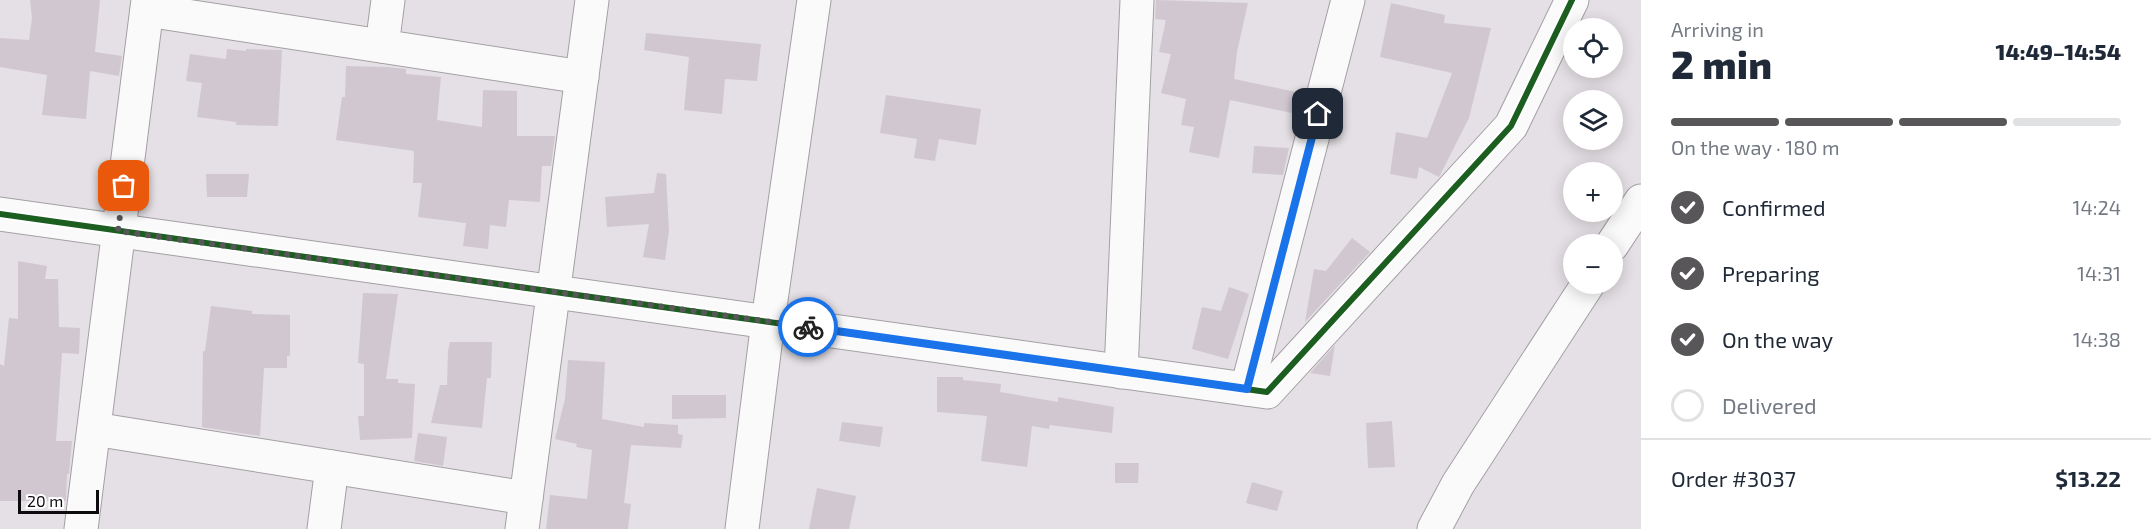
<!DOCTYPE html>
<html lang="en">
<head>
<meta charset="utf-8">
<style>
  body { margin:0; font-family:"Exo 2",sans-serif; background:#f2f2f3; color:#1f2937; height:100vh; display:flex; flex-direction:column; font-size:22px; white-space:nowrap }
  * { box-sizing:border-box; margin:0 }
  p { font-size:20px; color:#747a83 }
  .icon { flex:none; width:33px; height:33px; fill:none; stroke:currentColor; stroke-width:2; stroke-linecap:round; stroke-linejoin:round }
  .map { position:relative; flex:1; overflow:hidden }
  .details { display:flex; flex-direction:column; background:#fff; width:510px }
  .details>* { flex:none }
  .tools { position:absolute; left:1563px; top:18px; display:grid; gap:12px }
  .tools a { display:grid; place-items:center; width:60px; height:60px; border-radius:50%; background:#fff; box-shadow:0 3px 15px #0003; font-size:30px }
  .scale { position:absolute; left:18px; bottom:15px; width:81px; box-sizing:border-box; padding-left:6px; border:3px solid #0e0b0e; border-top:0; font-size:16px; line-height:21px; white-space:nowrap; color:#0e0b0e; -webkit-text-stroke:4px #fff; paint-order:stroke }
  .pin { position:absolute; display:grid; place-items:center; width:51px; height:51px; color:#fff; margin:-26px; border-radius:12px; box-shadow:0 3px 9px #0006 }
  .courier { position:absolute; display:grid; place-items:center; width:60px; height:60px; margin:-30px; border:4px solid #1a73e8; border-radius:50%; background:#fff; color:#222; box-shadow:0 2px 8px #0007 }
  .overview em { font-style:normal; font-weight:800 }
  .overview div { display:flex; flex-direction:column-reverse }
  .overview { display:flex; align-items:center; justify-content:space-between; height:102px; padding:0 30px }
  h1 { font-size:39px; font-weight:800; line-height:45px }
  .bar { display:grid; grid-template-columns:repeat(4,1fr); gap:9px 6px; align-content:center; height:72px; padding:0 30px }
  .bar i { height:8px; border-radius:4px; background:#e0e1e3 }
  .bar .current { background:#595659 }
  .bar p { grid-column:span 4 }
  .line { display:flex; align-items:center; gap:15px; padding:0 30px; border-top:2px solid #e0e1e3 }
  .line div { flex:1 }
  ol { padding:0 30px; list-style:none }
  li { display:flex; align-items:center; gap:18px; height:66px }
  li p { margin-inline-start:auto }
  li .icon { padding:6px; border-radius:50%; background:#595659; color:#fff; stroke-width:4 }
  li:last-child { color:#747a83 }
  li i { width:33px; height:33px; border:3px solid #e0e1e3; border-radius:50% }
  main { display:flex; flex:1; min-height:0 }
  .map>svg:first-child { display:block }
</style>
</head>
<body>
<main>
<div class="map">
<svg width="1641" height="529" viewBox="0 0 1641 529">
  <rect width="100%" height="100%" fill="#e5e0e5"/>
  <g fill="#d1c7d1">
    <path d="M30 0H100L95 52 122 56 119 76 90 71 86 119 42 115 47 75 0 67V38L29 40 32 18Z"/>
    <path d="M1156 0 1248 3 1237 52 1234 79 1296 92 1292 113 1230 100 1219 158 1189 152 1194 127 1181 125 1186 99 1161 93 1171 54 1159 52 1166 20 1155 19Z"/>
    <path d="M1391 3 1445 15 1444 23 1491 28 1469 118 1439 177 1419 167 1417 179 1390 174 1396 132 1427 138 1452 73 1380 57Z"/>
    <path d="M646 33 761 44 757 81 725 79 722 114 684 110 689 57 644 50Z"/>
    <path d="M227 49 246 51V49L282 50 278 126 236 125V122L197 117 202 83 186 81 190 54 226 59Z"/>
    <path d="M346 66 387 67 406 69V74L441 77 437 120 482 127 483 90 517 91V136H555L551 166H542L540 202 509 200 506 227 490 225 488 249 463 246 466 223 418 217 422 183H413L414 151 336 140 342 97H345Z"/>
    <path d="M886 95 981 109 976 145 939 139 935 161 914 158 917 139 880 133Z"/>
    <path d="M1254 146 1289 148 1283 175 1252 173Z"/>
    <path d="M657 173 666 174 669 231 665 260 643 257 649 224 607 227 605 197 654 193Z"/>
    <path d="M206 174H249L247 197H207Z"/>
    <path d="M1352 238 1370 252 1305 322 1314 269 1326 271Z"/>
    <path d="M18 261 47 266 45 279H58L59 327 80 328 79 354 62 353 56 441H72L69 474H67L66 501H0V364L4 366 9 318 18 319Z"/>
    <path d="M1229 287 1249 294 1228 359 1192 349 1202 307 1221 311Z"/>
    <path d="M363 293 398 294 386 379H398V383L415 384 412 438 360 440 358 416H364V364L358 363Z"/>
    <path d="M211 306 252 311V314L290 315V356H287V368H264L260 436 202 427 203 351H205Z"/>
    <path d="M450 342H492L491 378H487L482 428 431 423 440 385H447L448 351Z"/>
    <path d="M1335 345 1330 376 1310 373Z"/>
    <path d="M568 360 605 362 602 419 644 427V423L678 425V434L683 435 681 448 631 445 624 503 631 504 628 529H546L550 495 587 499 592 450 576 447 577 444 555 439 565 399Z"/>
    <path d="M937 377H963V380L1001 384 1000 392 1058 402V397L1114 407 1112 433 1050 425 1049 429 1032 426 1027 467 981 461 987 416 937 412Z"/>
    <path d="M672 395H726V418L672 419Z"/>
    <path d="M1392 421 1395 467 1368 468 1366 423Z"/>
    <path d="M842 422 883 427 880 447 839 441Z"/>
    <path d="M418 433 447 437 443 466 414 461Z"/>
    <path d="M1115 463H1139L1138 483H1115Z"/>
    <path d="M1252 482 1283 491 1277 511 1246 503Z"/>
    <path d="M817 488 856 496 849 529H809Z"/>
  </g>
  <g fill="none" stroke-linecap="round" stroke-linejoin="round">
    <g stroke="#a3a0a3" stroke-width="35">
      <g id="minor">
        <path d="M147 10 582 77"/>
        <path d="M382 46 388 0"/>
        <path d="M0 214 1267 392 1511 126 1572 0"/>
        <path d="M1612 245 1641 201"/>
        <path d="M1121 372 1137 0"/>
        <path d="M1247 389 1348 0"/>
        <path d="M94 429 526 498"/>
        <path d="M81 529 148 0"/>
        <path d="M324 529 332 467"/>
        <path d="M522 529 592 0"/>
        <path d="M742 529 768 321 814 0"/>
        <path d="M1434 529 1458 484 1588 284"/>
      </g>
    </g>
    <use href="#minor" stroke="#fbfafb" stroke-width="33"/>
    <g stroke="#fff" stroke-width="10">
      <path id="cycleway" d="M0 214 1267 392 1511 126 1572 0"/>
    </g>
    <use href="#cycleway" stroke="#1b5e20" stroke-width="6"/>
  </g>
  <g fill="none" stroke-linecap="round" stroke-linejoin="round">
    <path stroke="#595659" stroke-width="6" stroke-dasharray="0 10.8" d="M124 186 118 231 808 327"/>
    <path stroke="#1a73e8" stroke-width="8" d="M808 327 1247 389 1318 114"/>
  </g>
</svg>
<div class="tools">
<a><svg class="icon" aria-label="locate" viewBox="0 0 24 24"><circle cx="12" cy="12" r="6"/><path d="M12 2v4M12 18v4M2 12h4M18 12h4"/></svg></a>
<a><svg class="icon" aria-label="layers" viewBox="0 0 24 24"><path d="M12 4l9 5-9 5-9-5zM3 14l9 5 9-5"/></svg></a>
<a>+</a>
<a>−</a>
</div>
<div class="scale">20 m</div>
<div class="pin" style="left:124px;top:186px;background:#ea580c"><svg class="icon" aria-label="bag" viewBox="0 0 24 24"><path d="M5 8h14l-1 12H6zM9 8a3 3 0 0 1 6 0"/></svg></div>
<div class="pin" style="left:1318px;top:114px;background:#1f2937"><svg class="icon" aria-label="home" viewBox="0 0 24 24"><path d="M3 11l9-7 9 7M6 9v11h12V9"/></svg></div>
<div class="courier" style="left:808px;top:327px"><svg class="icon" aria-label="bike" viewBox="0 0 24 24"><circle cx="6" cy="16" r="4"/><circle cx="18" cy="16" r="4"/><path d="M6 16l4-8h5l3 8M10 8l3 8H6M13 5h3"/></svg></div>
</div>
<section class="details">
<div class="overview"><div><h1>2 min</h1><p>Arriving in</p></div><em>14:49–14:54</em></div>
<div class="bar"><i class="current"></i><i class="current"></i><i class="current"></i><i></i><p>On the way · 180 m</p></div>
<ol>
<li><svg class="icon" aria-label="check" viewBox="0 0 24 24"><path d="M5 12l5 5 9-10"/></svg>Confirmed<p>14:24</p></li>
<li><svg class="icon" aria-label="check" viewBox="0 0 24 24"><path d="M5 12l5 5 9-10"/></svg>Preparing<p>14:31</p></li>
<li><svg class="icon" aria-label="check" viewBox="0 0 24 24"><path d="M5 12l5 5 9-10"/></svg>On the way<p>14:38</p></li>
<li><i></i>Delivered</li>
</ol>
<div class="line" style="height:78px"><div>Order #3037</div><b>$13.22</b></div>
</section>
</main>
</body>
</html>
